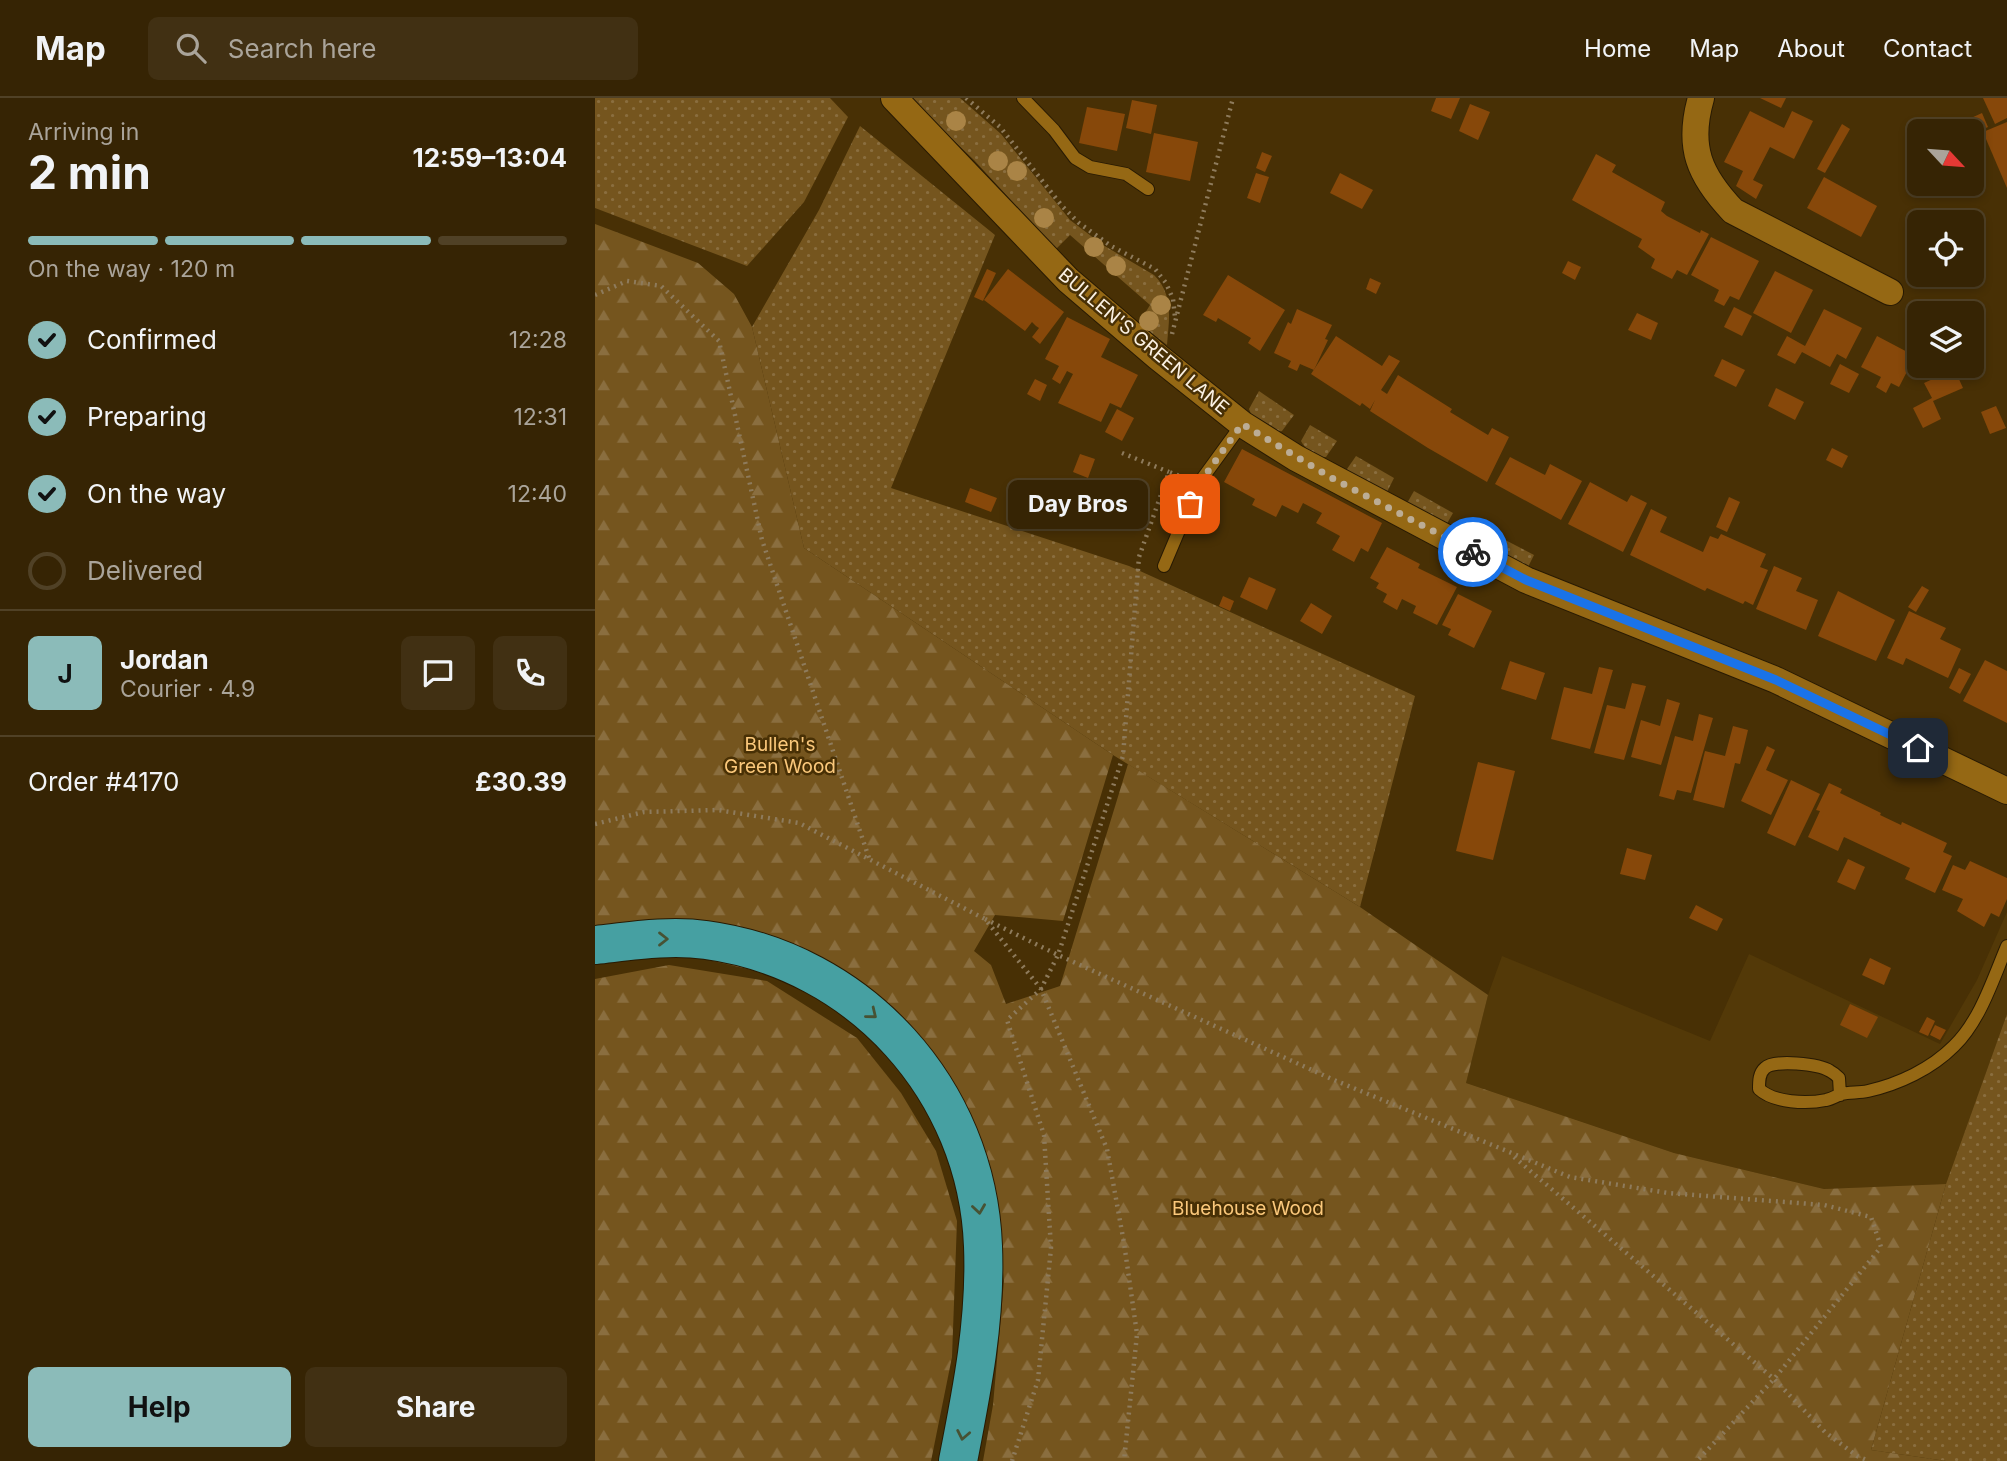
<!DOCTYPE html>
<html lang="en">
<head>
<meta charset="utf-8">
<style>
  body { margin:0; font-family:Inter,sans-serif; background:#413013; color:#f1f3f6; height:100vh; display:flex; flex-direction:column; font-size:26px; white-space:nowrap }
  * { box-sizing:border-box; margin:0 }
  p { font-size:23px; color:#aaa49a }
  .icon { flex:none; width:38px; height:38px; fill:none; stroke:currentColor; stroke-width:2; stroke-linecap:round; stroke-linejoin:round }
  .map { position:relative; flex:1; overflow:hidden }
  .sheet { display:flex; flex-direction:column; background:#362404; width:595px }
  .sheet>* { flex:none }
  .needle { width:46px; rotate:116deg }
  .controls { position:absolute; left:1312px; top:21px; display:grid; gap:14px }
  .controls a { display:grid; place-items:center; width:77px; height:77px; border-radius:10px; background:#362404; box-shadow:0 4px 10px #0003,0 0 0 2px #504126; font-size:35px }
  .pin { position:absolute; display:grid; place-items:center; width:60px; height:60px; color:#fff; margin:-30px; border-radius:14px; box-shadow:0 4px 10px #0006 }
  .courier { position:absolute; display:grid; place-items:center; width:70px; height:70px; margin:-35px; border:5px solid #1a73e8; border-radius:50%; background:#fff; color:#222; box-shadow:0 2px 9px #0007 }
  .bubble { position:absolute; height:49px; border-radius:10px; background:#362404; box-shadow:0 4px 10px #0003,0 0 0 2px #504126; font-size:23px; font-weight:700; line-height:49px; text-align:center }
  .head em { font-style:normal; font-weight:700 }
  .head div { display:flex; flex-direction:column-reverse }
  .head { display:flex; align-items:center; justify-content:space-between; height:119px; padding:0 28px }
  h1 { font-size:46px; font-weight:700; line-height:52px }
  .bar { display:grid; grid-template-columns:repeat(4,1fr); gap:10px 7px; align-content:center; height:84px; padding:0 28px }
  .bar i { height:9px; border-radius:5px; background:#504126 }
  .bar .on { background:#8bbbb9 }
  .bar p { grid-column:span 4 }
  .line { display:flex; align-items:center; gap:18px; padding:0 28px; border-top:2px solid #504126 }
  .line div { flex:1 }
  .round { display:grid; place-items:center; flex:none; width:74px; height:74px; border-radius:10px; background:#413013 }
  ol { padding:0 28px; list-style:none }
  li { display:flex; align-items:center; gap:21px; height:77px }
  li p { margin-inline-start:auto }
  li .icon { padding:7px; border-radius:50%; background:#8bbbb9; color:#111; stroke-width:4 }
  li:last-child { color:#aaa49a }
  li i { width:38px; height:38px; border:4px solid #504126; border-radius:50% }
  .primary-button { display:flex; gap:14px; margin-top:auto; padding:14px 28px }
  .primary-button a { flex:1; height:80px; border-radius:10px; background:#8bbbb9; color:#111; font-size:28px; font-weight:700; line-height:80px; text-align:center }
  .primary-button a+a { background:#413013; color:#f1f3f6 }
  header { display:flex; align-items:center; gap:42px; box-sizing:border-box; height:98px; padding:0 35px; background:#362404; border-bottom:2px solid #504126 }
  header strong { font-size:33px }
  nav { display:flex; gap:38px; margin-inline-start:auto; font-size:24px }
  .search { width:490px; height:63px; background:#413013; display:flex; align-items:center; gap:18px; box-sizing:border-box; padding:0 24px; border-radius:10px; color:#aaa49a; font-size:26px }
  main { display:flex; flex:1; min-height:0 }
  .map>svg:first-child { display:block }
</style>
</head>
<body>
<header>
<strong>Map</strong>
<div class="search"><svg class="icon" aria-label="search" viewBox="0 0 24 24"><circle cx="10" cy="10" r="6"/><path d="M15 15l6 6"/></svg>Search here</div>
<nav><a>Home</a><a>Map</a><a>About</a><a>Contact</a></nav>
</header>
<main>
<section class="sheet">
<div class="head"><div><h1>2 min</h1><p>Arriving in</p></div><em>12:59–13:04</em></div>
<div class="bar"><i class="on"></i><i class="on"></i><i class="on"></i><i></i><p>On the way · 120 m</p></div>
<ol>
<li><svg class="icon" aria-label="check" viewBox="0 0 24 24"><path d="M5 12l5 5 9-10"/></svg>Confirmed<p>12:28</p></li>
<li><svg class="icon" aria-label="check" viewBox="0 0 24 24"><path d="M5 12l5 5 9-10"/></svg>Preparing<p>12:31</p></li>
<li><svg class="icon" aria-label="check" viewBox="0 0 24 24"><path d="M5 12l5 5 9-10"/></svg>On the way<p>12:40</p></li>
<li><i></i>Delivered</li>
</ol>
<div class="line" style="height:126px"><b class="round" style="background:#8bbbb9;color:#111">J</b><div><b>Jordan</b><p>Courier · 4.9</p></div><a class="round"><svg class="icon" aria-label="chat" viewBox="0 0 24 24"><path d="M4 5h16v11H9l-5 4z"/></svg></a><a class="round"><svg class="icon" aria-label="phone" viewBox="0 0 24 24"><path d="M5 4h4l2 5-3 2q2 4 5 5l2-3 5 2v4C11 20 4 13 5 4z"/></svg></a></div>
<div class="line" style="height:91px"><div>Order #4170</div><b>£30.39</b></div>
<div class="primary-button"><a>Help</a><a>Share</a></div>
</section>
<div class="map">
<svg width="1412" height="1363" viewBox="0 0 1412 1363">
  <defs>
    <pattern id="grass-dots" width="8" height="8" patternUnits="userSpaceOnUse" patternTransform="scale(1.75)"><rect width="8" height="8" fill="#75551e"/><path d="M2 2h.1M6 6h.1" fill="none" stroke="#8a6e3f" stroke-width="1.8" stroke-linecap="round"/></pattern>
    <pattern id="forest-firs" width="22" height="20" patternUnits="userSpaceOnUse" patternTransform="scale(1.75)"><rect width="22" height="20" fill="#75551e"/><path d="M5 1l3.5 6h-7zM16 11l3.5 6h-7z" fill="#8a6e3f"/></pattern>
  </defs>
  <rect width="100%" height="100%" fill="#483005"/>
  <path fill="#533908" d="M1412 814V916L1351 1086 1229 1091 1079 1055 871 985 893 897 907 858 1115 943 1154 856 1345 946 1382 882Z"/>
  <g fill="url(#grass-dots)">
    <path d="M0 0H235L253 19 209 104 152 168 0 110Z"/>
    <path d="M314 0H365L406 36 475 122 508 147 559 177C579 197 574 221 572 247L544 225 555 207 475 137 461 151 379 62Z"/>
    <path d="M265 28 400 137 296 390 534 468 820 598 765 809 518 657 209 450 157 229 224 112Z"/>
    <path d="M664 293 699 317 687 333 683 334 656 316 654 311Z"/>
    <path d="M715 327 742 343 731 359C720 360 711 352 706 343Z"/>
    <path d="M761 358 799 380 792 394 756 378 752 371Z"/>
    <path d="M819 393 858 415 850 429 811 407Z"/>
    <path d="M893 433 939 457 932 471 885 447Z"/>
    <path d="M1412 916V1363H1351L1276 1352 1351 1086Z"/>
  </g>
  <g fill="url(#forest-firs)">
    <path d="M0 126 103 165 139 196 157 229 209 450 518 657 468 823 400 817 379 853 396 867 411 906 465 888 533 666 765 809 893 897 871 985 1079 1055 1229 1091 1351 1086 1276 1352 1351 1363H388L398 1307 409 1183 399 1099 280 900 0 836Z"/>
    <path d="M74 867 172 883 262 940 306 995 341 1053 362 1123 357 1259 336 1363H0V881Z"/>
  </g>
  <g fill="#87480a">
    <path d="M841 0H865L856 21 836 13Z"/>
    <path d="M1165 0H1191L1186 10Z"/>
    <path d="M1388 0H1412V20L1400 26Z"/>
    <path d="M537 2 562 7 556 36 531 30Z"/>
    <path d="M875 6 895 14 883 42 864 33Z"/>
    <path d="M492 9 530 16 522 53 484 45Z"/>
    <path d="M1155 13 1189 30 1197 13 1218 23 1199 61 1175 49 1158 82 1168 87 1161 101 1141 88 1148 73 1129 64Z"/>
    <path d="M1387 15 1393 29 1377 36V33H1366L1363 26Z"/>
    <path d="M1412 24V90L1388 34Z"/>
    <path d="M1247 26 1255 31 1230 75 1222 71Z"/>
    <path d="M559 35 603 44 595 83 551 74Z"/>
    <path d="M667 54 677 58 670 74 661 70Z"/>
    <path d="M1001 56 1021 67 1017 74 1070 104 1066 113 1072 118 1105 135 1106 132 1114 136 1092 177 1082 172 1077 181 1056 170 1060 161 1043 149 1047 141 977 102Z"/>
    <path d="M661 75 674 79 665 105 652 100Z"/>
    <path d="M745 75 778 92 767 111 735 95Z"/>
    <path d="M1229 79 1282 108 1266 139 1212 110Z"/>
    <path d="M1116 139 1164 163 1144 202 1135 198 1129 208 1119 203 1124 192 1096 177Z"/>
    <path d="M973 163 986 169 980 182 967 175Z"/>
    <path d="M392 171 401 175 388 203 379 199Z"/>
    <path d="M413 171 469 214 445 246 437 239 444 230 441 228 437 224 430 233 389 202Z"/>
    <path d="M1180 173 1218 192 1196 235 1158 215Z"/>
    <path d="M633 177 690 212 665 253 653 245 656 240 623 220 621 224 608 217Z"/>
    <path d="M1332 177H1353L1354 182 1336 189Z"/>
    <path d="M775 180 786 185 781 196 771 191Z"/>
    <path d="M1139 209 1157 218 1147 238 1129 229Z"/>
    <path d="M702 211 737 227 730 241 733 242 719 272 705 266 702 273 693 269 696 263 679 255 693 224 696 226Z"/>
    <path d="M1229 211 1267 230 1251 261 1242 256 1235 269 1207 254 1200 266 1182 257 1192 238 1210 248Z"/>
    <path d="M1042 215 1063 225 1056 242 1033 232Z"/>
    <path d="M472 219 515 241 506 259 543 277 526 310 515 305 506 324 463 305 478 276 472 273 465 286 457 281 464 268 450 261Z"/>
    <path d="M741 238 787 268 794 257 805 263 786 292 792 296 803 277 857 311 855 314 883 331 893 337 897 330 914 339 892 384 833 350 775 313 780 302 775 311 767 305 765 308 716 276Z"/>
    <path d="M1282 238 1320 258 1304 289 1296 285 1291 295 1281 289 1286 279 1266 269Z"/>
    <path d="M1127 261 1150 272 1141 289 1119 278Z"/>
    <path d="M1245 266 1264 276 1254 295 1235 286Z"/>
    <path d="M1334 268H1358L1368 290 1338 303 1346 321 1328 330 1318 310 1337 300 1329 285 1340 280Z"/>
    <path d="M440 281 452 287 445 303 432 296Z"/>
    <path d="M1181 290 1209 304 1200 322 1173 308Z"/>
    <path d="M1401 308 1411 330 1395 336 1386 314Z"/>
    <path d="M522 311 539 320 527 343 510 334Z"/>
    <path d="M1237 350 1253 358 1247 370 1231 362Z"/>
    <path d="M647 351 787 425 773 454 766 450 759 464 737 452 745 438 721 425 727 415 708 405 703 415 687 407 681 419 657 407 660 401 629 384Z"/>
    <path d="M485 356 500 361 493 380 478 374Z"/>
    <path d="M915 359 950 377 955 366 987 383 966 422 900 386Z"/>
    <path d="M995 384 1032 404 1036 397 1052 405 1028 454 973 426Z"/>
    <path d="M375 390 402 400 396 414 370 404Z"/>
    <path d="M1134 399 1145 404 1132 434 1121 429Z"/>
    <path d="M1056 411 1072 419 1065 434 1108 454 1115 438 1123 441 1126 436 1171 456 1165 469 1173 472 1158 507 1150 503 1148 506 1112 490 1110 493 1035 457Z"/>
    <path d="M792 449 825 466 823 470 862 489 842 527 818 515 821 508 807 501 802 512 788 504 792 496 781 490 784 485 775 480Z"/>
    <path d="M1179 468 1207 480 1201 493 1223 502 1211 532 1161 511Z"/>
    <path d="M654 479 681 491 672 512 645 499Z"/>
    <path d="M1327 488 1334 492 1321 514 1313 509Z"/>
    <path d="M1243 493 1300 522 1281 563 1223 538Z"/>
    <path d="M863 496 897 513 879 550 853 537 856 531 847 527Z"/>
    <path d="M628 498 639 503 635 513 624 508Z"/>
    <path d="M716 505 737 518 727 536 705 523Z"/>
    <path d="M1314 513 1351 530 1345 541 1366 551 1353 580 1311 560 1308 567 1292 560Z"/>
    <path d="M1390 562 1412 573V625L1368 603Z"/>
    <path d="M915 563 950 575 941 602 906 591Z"/>
    <path d="M1004 569 1018 572 995 651 956 641 969 589 997 596Z"/>
    <path d="M1364 570 1376 576 1365 596 1354 590Z"/>
    <path d="M1037 585 1051 588 1029 662 999 655 1012 607 1030 611Z"/>
    <path d="M1072 601 1085 605 1066 667 1036 659 1046 622 1065 628Z"/>
    <path d="M1104 616 1118 620 1096 695 1082 692 1079 702 1064 698 1080 638 1098 643Z"/>
    <path d="M1138 628 1153 632 1145 666 1140 665 1129 710 1098 702 1110 653 1130 658Z"/>
    <path d="M1172 648 1180 652 1171 672 1193 682 1176 717 1146 703Z"/>
    <path d="M883 664 920 673 898 762 861 753Z"/>
    <path d="M1196 682 1225 696 1200 748 1172 735Z"/>
    <path d="M1234 685 1247 691 1245 695 1286 715 1285 717 1306 727 1307 724 1352 745 1348 754 1357 758 1340 795 1310 781 1315 770 1249 739 1243 753 1213 739 1225 713 1221 712Z"/>
    <path d="M1032 750 1057 757 1050 782 1025 776Z"/>
    <path d="M1253 761 1270 769 1260 792 1242 784Z"/>
    <path d="M1375 763 1412 780V801L1404 819 1396 815 1389 829 1362 813 1368 801 1347 792 1358 767 1370 772Z"/>
    <path d="M1101 807 1128 821 1122 833 1094 820Z"/>
    <path d="M1275 860 1296 870 1289 887 1267 877Z"/>
    <path d="M1255 906 1283 919 1272 940 1245 927Z"/>
    <path d="M1332 919 1340 923 1333 938 1324 934Z"/>
    <path d="M1340 927 1351 932 1345 942 1335 937Z"/>
  </g>
  <g fill="none" stroke-linecap="round" stroke-linejoin="round">
    <g stroke="#281a03" stroke-width="14">
      <g id="service">
        <path d="M428 0 459 32 480 60 495 69 531 76 553 91"/>
        <path d="M569 468 604 385 647 326"/>
        <path d="M1245 997 1244 980C1242 978 1237 974 1235 973 1224 966 1179 961 1170 970 1164 975 1164 983 1164 991 1179 1005 1212 1006 1231 1002 1237 1001 1241 998 1246 996 1255 994 1264 995 1273 993 1304 986 1336 971 1359 948 1385 923 1398 881 1412 848"/>
      </g>
    </g>
    <g stroke="#281a03" stroke-width="28">
      <g id="minor">
        <path d="M299 0 473 182 563 259 647 326 701 360 931 482 1181 582 1412 693"/>
        <path d="M1106 0C1092 49 1104 77 1138 113L1295 194"/>
      </g>
    </g>
    <g stroke="#281a03" stroke-width="40">
      <path id="motorway" d="M0 847C37 843 74 837 111 842 265 863 382 992 388 1148 391 1221 377 1292 363 1363"/>
    </g>
    <g stroke="#8e7b5c" stroke-width="4.5" stroke-dasharray="2 5" stroke-linecap="butt">
      <path d="M371 0 405 29 467 108 484 125 516 148 560 171 571 185 578 201 580 219"/>
      <path d="M0 197 32 183 66 188 124 243 167 442 275 763"/>
      <path d="M577 236 638 0"/>
      <path d="M527 355 574 374"/>
      <path d="M0 726 49 714 123 712 204 725 390 821 446 891 512 1051 529 1145 542 1236 529 1363"/>
      <path d="M390 821 463 857 739 982 975 1079 1073 1095 1229 1107 1276 1119 1286 1149 1179 1281 1102 1363"/>
      <path d="M919 1059 1179 1281 1230 1334 1262 1358 1274 1363"/>
      <path d="M417 1363 443 1282 456 1150 449 1037 412 922 446 891 463 857 528 658 544 459 574 374 587 379"/>
    </g>
    <use href="#service" stroke="#956814" stroke-width="12"/>
    <use href="#minor" stroke="#956814" stroke-width="26"/>
    <use href="#motorway" stroke="#46a0a2" stroke-width="38"/>
  </g>
  <g fill="#aa8446">
    <circle cx="361" cy="23" r="10"/>
    <circle cx="403" cy="63" r="10"/>
    <circle cx="422" cy="73" r="10"/>
    <circle cx="449" cy="120" r="10"/>
    <circle cx="499" cy="149" r="10"/>
    <circle cx="521" cy="168" r="10"/>
    <circle cx="566" cy="207" r="10"/>
    <circle cx="554" cy="223" r="10"/>
  </g>
  <defs><path id="oneway-chevron" d="M-2-3.5L2.5 0L-2 3.5" fill="none" stroke-width="1.6" stroke-linecap="round" stroke-linejoin="round" transform="scale(1.75)"/></defs>
  <g stroke="#475234">
    <use href="#oneway-chevron" transform="translate(68 841)"/>
    <use href="#oneway-chevron" transform="translate(277 916) rotate(39)"/>
    <use href="#oneway-chevron" transform="translate(384 1111) rotate(82)"/>
    <use href="#oneway-chevron" transform="translate(368 1337) rotate(101)"/>
  </g>
  <g fill="none" stroke-linecap="round" stroke-linejoin="round">
    <path stroke="#bcad95" stroke-width="7" stroke-dasharray="0 12.6" d="M595 406 604 386 647 326 735 379 878 454"/>
    <path stroke="#1a73e8" stroke-width="9" d="M878 454 931 482 1181 582 1323 650"/>
  </g>
  <g text-anchor="middle" stroke-width="5" stroke-linejoin="round" paint-order="stroke">
    <g font-size="19" fill="#fbf1e3" stroke="#483005">
      <text transform="translate(549 243) rotate(40)" y="7">BULLEN'S GREEN LANE</text>
    </g>
    <g font-size="19" fill="#fbc87b" stroke="#483005">
      <text x="185" y="653">Bullen's<tspan x="185" dy="22">Green Wood</tspan></text>
      <text x="653" y="1117">Bluehouse Wood</text>
    </g>
  </g>
</svg>
<div class="controls">
<a><svg class="needle" viewBox="-14 -14 28 28"><path d="M0-13l5 13h-10z" fill="#e53935"/><path d="M0 13l5-13h-10z" fill="#aaa49a"/></svg></a>
<a><svg class="icon" aria-label="locate" viewBox="0 0 24 24"><circle cx="12" cy="12" r="6"/><path d="M12 2v4M12 18v4M2 12h4M18 12h4"/></svg></a>
<a><svg class="icon" aria-label="layers" viewBox="0 0 24 24"><path d="M12 4l9 5-9 5-9-5zM3 14l9 5 9-5"/></svg></a>
</div>
<div class="pin" style="left:595px;top:406px;background:#ea580c"><svg class="icon" aria-label="bag" viewBox="0 0 24 24"><path d="M5 8h14l-1 12H6zM9 8a3 3 0 0 1 6 0"/></svg></div>
<div class="pin" style="left:1323px;top:650px;background:#1f2937"><svg class="icon" aria-label="home" viewBox="0 0 24 24"><path d="M3 11l9-7 9 7M6 9v11h12V9"/></svg></div>
<div class="courier" style="left:878px;top:454px"><svg class="icon" aria-label="bike" viewBox="0 0 24 24"><circle cx="6" cy="16" r="4"/><circle cx="18" cy="16" r="4"/><path d="M6 16l4-8h5l3 8M10 8l3 8H6M13 5h3"/></svg></div>
<div class="bubble" style="left:413px;top:382px;width:140px">Day Bros</div>
</div>
</main>
</body>
</html>
